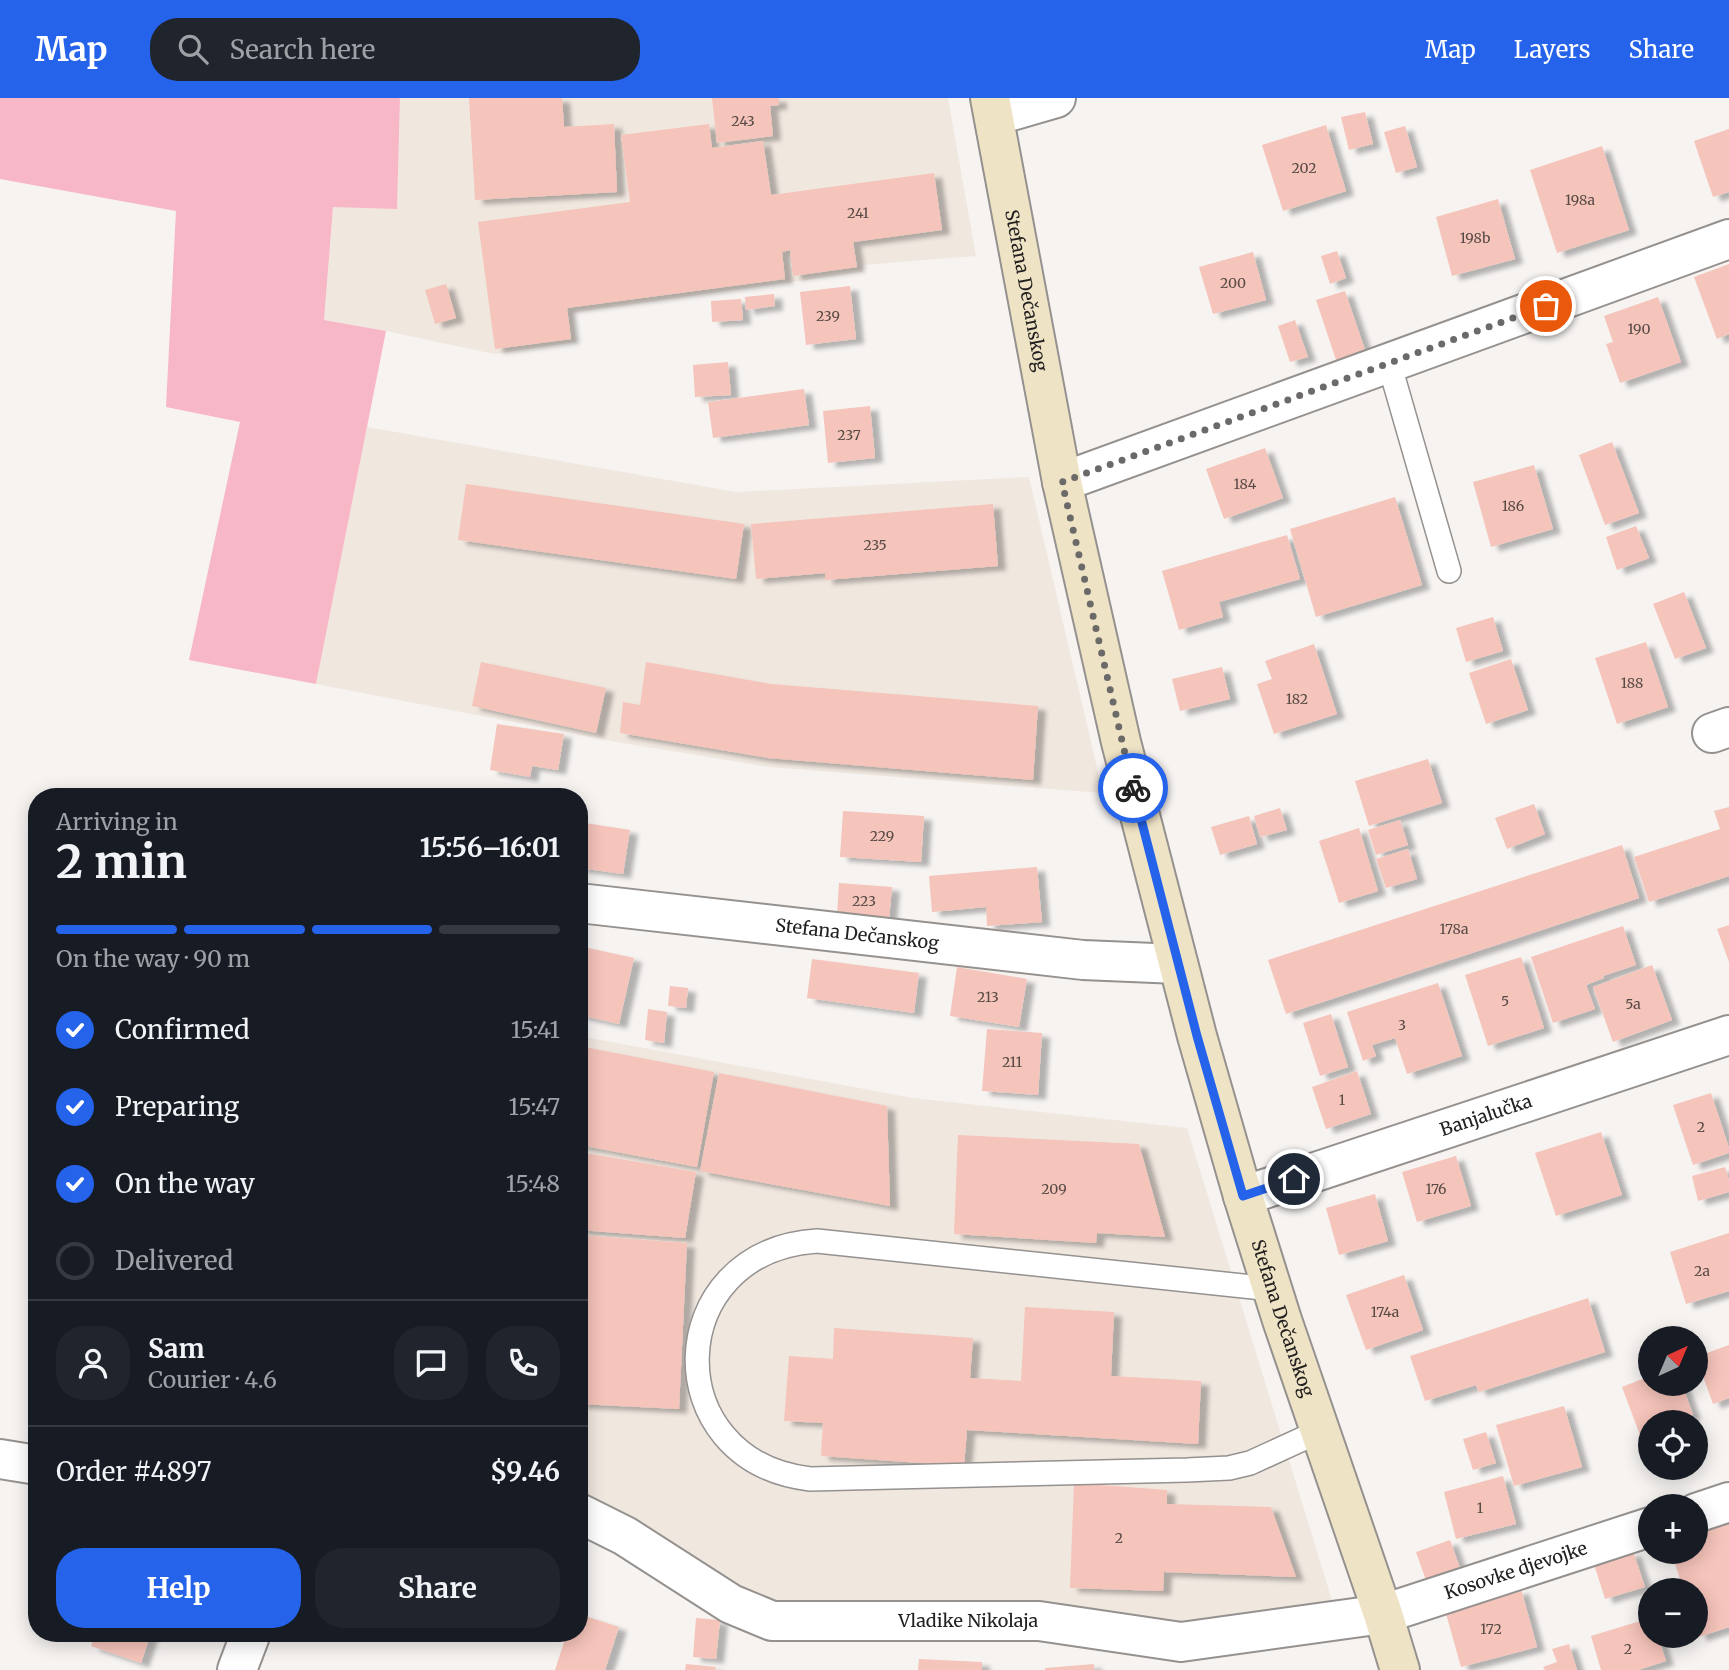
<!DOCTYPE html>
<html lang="en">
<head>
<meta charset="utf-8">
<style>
  body { margin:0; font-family:Merriweather,serif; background:#20242c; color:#f1f3f6; height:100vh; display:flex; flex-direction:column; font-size:26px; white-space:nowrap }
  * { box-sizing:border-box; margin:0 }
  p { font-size:23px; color:#9ea1a6 }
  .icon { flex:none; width:38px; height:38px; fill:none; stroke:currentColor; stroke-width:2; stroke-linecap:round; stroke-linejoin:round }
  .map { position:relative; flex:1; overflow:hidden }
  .sheet { position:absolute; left:28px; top:690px; width:560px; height:854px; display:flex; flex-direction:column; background:#171b24; border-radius:28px; box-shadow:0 4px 18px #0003 }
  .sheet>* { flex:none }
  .needle { width:46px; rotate:44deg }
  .buttons { position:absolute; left:1638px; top:1228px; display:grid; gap:14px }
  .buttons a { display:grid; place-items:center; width:70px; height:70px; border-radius:50%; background:#171b24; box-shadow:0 4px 18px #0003; font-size:35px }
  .pin { position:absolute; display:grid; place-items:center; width:60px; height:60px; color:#fff; margin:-30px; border:4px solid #fff; border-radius:50%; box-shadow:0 2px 7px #0007 }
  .courier { position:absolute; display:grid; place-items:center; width:70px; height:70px; margin:-35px; border:5px solid #2563eb; border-radius:50%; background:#fff; color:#222; box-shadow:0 2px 9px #0007 }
  .headline em { font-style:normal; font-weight:700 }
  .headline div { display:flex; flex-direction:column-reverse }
  .headline { display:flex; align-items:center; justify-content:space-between; height:119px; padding:0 28px }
  h1 { font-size:46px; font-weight:700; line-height:52px }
  .bar { display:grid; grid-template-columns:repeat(4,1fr); gap:10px 7px; align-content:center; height:84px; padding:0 28px }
  .bar i { height:9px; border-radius:5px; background:#363941 }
  .bar .selected { background:#2563eb }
  .bar p { grid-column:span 4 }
  .line { display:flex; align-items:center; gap:18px; padding:0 28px; border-top:2px solid #363941 }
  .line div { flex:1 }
  .round { display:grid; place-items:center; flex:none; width:74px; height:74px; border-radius:28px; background:#20242c }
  ol { padding:0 28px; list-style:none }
  li { display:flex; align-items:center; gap:21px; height:77px }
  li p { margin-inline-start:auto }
  li .icon { padding:7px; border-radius:50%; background:#2563eb; color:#fff; stroke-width:4 }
  li:last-child { color:#9ea1a6 }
  li i { width:38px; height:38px; border:4px solid #363941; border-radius:50% }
  .primary-button { display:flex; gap:14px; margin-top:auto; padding:14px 28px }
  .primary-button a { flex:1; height:80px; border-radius:28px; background:#2563eb; color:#fff; font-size:28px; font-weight:700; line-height:80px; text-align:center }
  .primary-button a+a { background:#20242c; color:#f1f3f6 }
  header { display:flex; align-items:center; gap:42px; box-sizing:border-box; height:98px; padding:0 35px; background:#2563eb; color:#fff }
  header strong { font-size:33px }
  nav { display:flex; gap:38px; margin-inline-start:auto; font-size:24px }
  .search { width:490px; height:63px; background:#20242c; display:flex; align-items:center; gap:18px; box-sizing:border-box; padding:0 24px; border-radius:28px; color:#9ea1a6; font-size:26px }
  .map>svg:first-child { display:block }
</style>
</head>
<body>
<header>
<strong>Map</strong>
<div class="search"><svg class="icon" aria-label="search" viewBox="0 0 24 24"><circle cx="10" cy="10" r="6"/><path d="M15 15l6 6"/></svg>Search here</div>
<nav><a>Map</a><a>Layers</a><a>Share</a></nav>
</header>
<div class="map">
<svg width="1729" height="1572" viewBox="0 0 1729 1572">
  <defs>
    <filter id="shadow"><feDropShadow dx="8" dy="4.5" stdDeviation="2" flood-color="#0004"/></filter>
  </defs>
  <rect width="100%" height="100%" fill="#f6f3f1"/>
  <g fill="#f0e7df">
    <path d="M400 0H948L976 158 863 167 862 174 572 215 576 244 494 256 386 233 324 222 333 108 397 110Z"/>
    <path d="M367 329 736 394 1029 379 1103 695 769 669 622 645 316 586Z"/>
    <path d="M579 938 913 1000 1187 1030 1335 1512 1180 1526 790 1510 746 1498 579 1396Z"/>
  </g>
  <path fill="#f8b7c7" d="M0 0H400L397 111 333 109 324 222 386 233 316 586 189 562 240 324 166 309 176 113 0 81Z"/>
  <g fill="#f5c4ba" filter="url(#shadow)">
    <path d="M469 0H562L564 29 614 26 617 94 475 102Z"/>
    <path d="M712 0H779V7L770 8 773 38 717 45Z"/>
    <path d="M1365 14 1373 46 1349 52 1341 19Z"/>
    <path d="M709 26 712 50 763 43 771 97 934 75 942 132 853 144 857 169 793 178 790 152 782 154 785 181 567 210 571 241 495 251 478 124 630 104 621 37Z"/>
    <path d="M1326 27 1346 93 1283 113 1262 47Z"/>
    <path d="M1405 28 1417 69 1396 75 1384 34Z"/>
    <path d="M1729 31V94L1713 99 1694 43Z"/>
    <path d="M1602 48 1629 132 1557 155 1530 72Z"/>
    <path d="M1498 101 1515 161 1452 178 1436 119Z"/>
    <path d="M1337 153 1346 180 1330 186 1321 158Z"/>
    <path d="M1253 154 1266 202 1213 216 1199 169Z"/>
    <path d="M1729 166V236L1717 241 1694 179Z"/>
    <path d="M446 186 456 220 435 226 425 192Z"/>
    <path d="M850 188 856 241 806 247 800 194Z"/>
    <path d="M1345 193 1365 252 1336 262 1316 202Z"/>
    <path d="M774 196 775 208 746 212 745 199Z"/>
    <path d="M1658 199 1681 264 1620 285 1606 246 1613 244 1604 218Z"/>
    <path d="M741 201 743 222 712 224 711 203Z"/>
    <path d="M1295 222 1308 259 1290 264 1278 228Z"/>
    <path d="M728 264 731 297 695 299 693 267Z"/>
    <path d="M804 291 809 327 713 340 708 304Z"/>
    <path d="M870 308 875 360 828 365 823 313Z"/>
    <path d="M1612 344 1639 415 1605 427 1579 357Z"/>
    <path d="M1265 350 1283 400 1224 421 1206 371Z"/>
    <path d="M1534 367 1553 431 1491 449 1473 384Z"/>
    <path d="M466 386 744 426 736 481 458 442Z"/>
    <path d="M1395 399 1422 487 1316 519 1290 431Z"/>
    <path d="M993 406 998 468 825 482V475L756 481 751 426Z"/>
    <path d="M1636 428 1649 460 1617 472 1606 439Z"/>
    <path d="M1287 437 1300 481 1219 504 1223 519 1179 532 1162 473Z"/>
    <path d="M1684 494 1706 550 1675 561 1653 506Z"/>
    <path d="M1493 519 1503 553 1466 564 1456 530Z"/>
    <path d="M1646 544 1668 609 1617 626 1595 560Z"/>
    <path d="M1314 546 1337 616 1274 636 1257 586 1272 581 1265 563Z"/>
    <path d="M1511 561 1528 612 1486 626 1469 575Z"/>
    <path d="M481 564 606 590 596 635 472 608Z"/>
    <path d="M646 564 771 586 1038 608 1033 682 768 660 620 635 623 604 640 607Z"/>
    <path d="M1222 569 1230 601 1180 613 1172 581Z"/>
    <path d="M497 626 564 636 558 672 532 668 530 679 490 672Z"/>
    <path d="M1428 661 1442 705 1369 728 1355 683Z"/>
    <path d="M536 690 562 694 561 698H534Z"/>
    <path d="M1534 706 1545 736 1507 751 1495 720Z"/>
    <path d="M1729 709V778L1649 804 1634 759 1720 731 1714 713Z"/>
    <path d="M1280 710 1287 732 1260 739 1254 718Z"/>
    <path d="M843 713 924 718 921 764 840 759Z"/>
    <path d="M1249 718 1257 746 1220 757 1211 729Z"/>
    <path d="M1400 722 1408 747 1376 757 1368 732Z"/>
    <path d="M579 724 630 732 623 776 579 770Z"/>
    <path d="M1359 730 1378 793 1339 805 1319 743Z"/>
    <path d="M1622 747 1639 800 1286 916 1268 862Z"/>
    <path d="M1408 751 1417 781 1386 790 1376 761Z"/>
    <path d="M1037 769 1042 824 987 828 986 809 932 814 929 778Z"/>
    <path d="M839 785 892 789 889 821 837 817Z"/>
    <path d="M1729 827V864L1717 831Z"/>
    <path d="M1623 828 1636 867 1603 878 1604 880 1586 887 1595 911 1553 925 1531 859Z"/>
    <path d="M584 849 634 860 619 926 579 917V870Z"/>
    <path d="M1521 859 1544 930 1488 948 1465 877Z"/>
    <path d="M812 861 919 875 914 915 807 900Z"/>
    <path d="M1652 867 1672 922 1613 944 1593 889Z"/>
    <path d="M957 869 1027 881 1019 929 950 918Z"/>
    <path d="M1438 885 1462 958 1407 976 1395 940 1372 947 1376 958 1363 963 1347 914Z"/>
    <path d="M670 888 688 890 686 910 668 908Z"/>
    <path d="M648 911 667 914 664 945 645 942Z"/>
    <path d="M1331 916 1348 969 1320 978 1303 925Z"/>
    <path d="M987 931 1042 935 1038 997 982 993Z"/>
    <path d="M579 948 714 974 697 1069 579 1047Z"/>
    <path d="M1357 973 1371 1016 1326 1031 1312 989Z"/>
    <path d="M719 975 887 1008 890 1108 700 1073Z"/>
    <path d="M1711 995 1729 1050V1055L1693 1067 1673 1007Z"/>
    <path d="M1601 1034 1622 1097 1556 1118 1535 1055Z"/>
    <path d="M958 1037 1139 1046 1165 1139 1097 1135 1096 1145 954 1136Z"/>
    <path d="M579 1054 696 1074 685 1140 579 1132Z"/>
    <path d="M1456 1058 1471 1108 1417 1124 1402 1074Z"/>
    <path d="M1725 1069 1729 1082V1094L1698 1103 1692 1078Z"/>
    <path d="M1375 1096 1388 1143 1339 1157 1326 1110Z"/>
    <path d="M1729 1135V1193L1686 1206 1670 1154Z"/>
    <path d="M579 1137 687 1145 679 1311 579 1306Z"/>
    <path d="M1404 1177 1423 1232 1366 1252 1346 1197Z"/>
    <path d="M1588 1200 1605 1254 1479 1294 1476 1287 1425 1303 1410 1258Z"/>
    <path d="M1025 1209 1114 1214 1111 1278 1201 1283 1198 1346 967 1332 964 1368 821 1358 823 1325 784 1323 789 1258 833 1261 834 1230 973 1240 970 1280 1021 1283Z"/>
    <path d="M1729 1247V1300L1713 1306 1696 1259Z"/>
    <path d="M1650 1278V1286H1682L1693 1317 1671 1325H1650V1333L1640 1337 1622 1289Z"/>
    <path d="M1564 1308 1582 1369 1514 1388 1496 1327Z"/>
    <path d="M1486 1334 1496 1365 1473 1372 1463 1341Z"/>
    <path d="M1503 1378 1516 1426 1456 1441 1444 1394Z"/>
    <path d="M1074 1385 1167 1392V1406L1271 1409 1296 1479 1164 1474 1163 1493 1070 1490Z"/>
    <path d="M1729 1424V1529L1699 1539 1696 1530V1493H1684L1671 1454H1696V1435Z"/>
    <path d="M1450 1442 1462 1476 1428 1488 1416 1454Z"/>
    <path d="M1633 1453 1645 1489 1605 1501 1594 1466Z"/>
    <path d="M1521 1491 1537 1549 1461 1569 1445 1512Z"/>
    <path d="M579 1516 619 1529 605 1572H555L567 1535H579Z"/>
    <path d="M696 1520 720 1522 716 1561 693 1559Z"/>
    <path d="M1650 1520V1538H1658L1666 1563 1638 1572H1601L1591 1538Z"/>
    <path d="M95 1535H151L141 1565 91 1548Z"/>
    <path d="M1569 1546 1577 1572H1545L1543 1569 1557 1564 1552 1551Z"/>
    <path d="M919 1561 982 1564V1572H918Z"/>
    <path d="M686 1566 716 1569 715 1572H685Z"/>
    <path d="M1094 1566V1572H1045V1570Z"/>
  </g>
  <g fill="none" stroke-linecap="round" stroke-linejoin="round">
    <g stroke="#94918f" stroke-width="26">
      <g id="service">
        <path d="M1389 265 1449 473"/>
        <path d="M1272 1191 817 1143C661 1153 656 1363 810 1381L1187 1372 1229 1370 1250 1365 1320 1333"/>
      </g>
    </g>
    <g stroke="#94918f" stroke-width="42">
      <g id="minor">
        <path d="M994 18 1056 0"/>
        <path d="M1062 384 1729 141"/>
        <path d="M1712 635 1729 629"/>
        <path id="s1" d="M579 805 1083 862 1178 866"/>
        <path id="s2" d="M1243 1098 1729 937"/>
        <path d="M0 1361 37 1367"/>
        <path id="s3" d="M579 1415 625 1438 731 1506 772 1523H1039L1181 1544 1383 1516 1650 1429"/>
        <path d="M1696 1415 1729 1404"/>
        <path d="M237 1572 251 1535"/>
      </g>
    </g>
    <g stroke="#94918f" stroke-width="42">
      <g id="secondary">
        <path id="s4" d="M990 0 1062 384 1121 644 1197 938 1243 1098 1282 1222 1383 1516 1400 1572"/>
      </g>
    </g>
    <use href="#service" stroke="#fff" stroke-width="23"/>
    <use href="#minor" stroke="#fff" stroke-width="38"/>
    <use href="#secondary" stroke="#efe3c6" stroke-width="38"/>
  </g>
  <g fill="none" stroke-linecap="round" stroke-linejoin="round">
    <path stroke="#6c6a69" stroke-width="7" stroke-dasharray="0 12.6" d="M1133 690 1062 384 1546 208"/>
    <path stroke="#2563eb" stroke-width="9" d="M1133 690 1197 938 1243 1098 1294 1081"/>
  </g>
  <g text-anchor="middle" stroke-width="5" stroke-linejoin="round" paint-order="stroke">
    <g font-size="14" fill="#574a46">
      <text x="743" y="28">243</text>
      <text x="1304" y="75">202</text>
      <text x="1580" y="107">198a</text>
      <text x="858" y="120">241</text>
      <text x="1475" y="145">198b</text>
      <text x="1233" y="190">200</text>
      <text x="828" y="223">239</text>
      <text x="1639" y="236">190</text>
      <text x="849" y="342">237</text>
      <text x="1245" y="391">184</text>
      <text x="1513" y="413">186</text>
      <text x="875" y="452">235</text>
      <text x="1632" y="590">188</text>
      <text x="1297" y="606">182</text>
      <text x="882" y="743">229</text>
      <text x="864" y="808">223</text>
      <text x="1454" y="836">178a</text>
      <text x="988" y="904">213</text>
      <text x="1505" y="908">5</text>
      <text x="1633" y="911">5a</text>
      <text x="1402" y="932">3</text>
      <text x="1012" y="969">211</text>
      <text x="1342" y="1007">1</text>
      <text x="1701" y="1034">2</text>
      <text x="1054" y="1096">209</text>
      <text x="1436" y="1096">176</text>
      <text x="1702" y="1178">2a</text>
      <text x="1385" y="1219">174a</text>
      <text x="1480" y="1415">1</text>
      <text x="1119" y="1445">2</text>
      <text x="1491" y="1536">172</text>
      <text x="1628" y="1556">2</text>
    </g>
    <g font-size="18" fill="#222120" stroke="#fff">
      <text dy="6" stroke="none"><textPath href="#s4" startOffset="196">Stefana Dečanskog</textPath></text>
      <text dy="6" stroke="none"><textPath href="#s1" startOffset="280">Stefana Dečanskog</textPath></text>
      <text dy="6" stroke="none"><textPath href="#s2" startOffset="256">Banjalučka</textPath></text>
      <text dy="6" stroke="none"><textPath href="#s4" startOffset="1256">Stefana Dečanskog</textPath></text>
      <text dy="6" stroke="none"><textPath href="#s3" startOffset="976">Kosovke djevojke</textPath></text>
      <text dy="6" stroke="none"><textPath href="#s3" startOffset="418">Vladike Nikolaja</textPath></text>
    </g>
  </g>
</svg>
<div class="buttons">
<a><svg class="needle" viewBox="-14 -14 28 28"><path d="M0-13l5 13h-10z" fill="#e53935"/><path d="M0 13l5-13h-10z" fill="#9ea1a6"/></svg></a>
<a><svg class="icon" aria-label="locate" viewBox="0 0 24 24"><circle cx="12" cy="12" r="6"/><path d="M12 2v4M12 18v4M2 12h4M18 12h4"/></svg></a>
<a>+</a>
<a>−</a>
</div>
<div class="pin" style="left:1546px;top:208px;background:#ea580c"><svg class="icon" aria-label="bag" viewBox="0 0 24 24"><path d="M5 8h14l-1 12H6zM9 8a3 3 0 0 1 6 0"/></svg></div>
<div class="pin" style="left:1294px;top:1081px;background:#1f2937"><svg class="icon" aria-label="home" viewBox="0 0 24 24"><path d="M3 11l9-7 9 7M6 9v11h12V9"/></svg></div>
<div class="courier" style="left:1133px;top:690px"><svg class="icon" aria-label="bike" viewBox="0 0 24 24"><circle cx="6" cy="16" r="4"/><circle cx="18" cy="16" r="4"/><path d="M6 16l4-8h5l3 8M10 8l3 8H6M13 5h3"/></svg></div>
<section class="sheet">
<div class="headline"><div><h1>2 min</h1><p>Arriving in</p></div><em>15:56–16:01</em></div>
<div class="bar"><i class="selected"></i><i class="selected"></i><i class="selected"></i><i></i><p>On the way · 90 m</p></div>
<ol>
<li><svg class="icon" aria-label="check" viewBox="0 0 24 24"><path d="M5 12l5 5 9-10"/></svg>Confirmed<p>15:41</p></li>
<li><svg class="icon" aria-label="check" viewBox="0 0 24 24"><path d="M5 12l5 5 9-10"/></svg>Preparing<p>15:47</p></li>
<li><svg class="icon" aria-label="check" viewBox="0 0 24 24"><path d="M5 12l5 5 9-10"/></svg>On the way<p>15:48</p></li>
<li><i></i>Delivered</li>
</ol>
<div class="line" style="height:126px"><a class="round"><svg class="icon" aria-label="person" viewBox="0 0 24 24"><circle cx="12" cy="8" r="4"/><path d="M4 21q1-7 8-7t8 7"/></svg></a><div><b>Sam</b><p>Courier · 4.6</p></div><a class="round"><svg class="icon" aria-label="chat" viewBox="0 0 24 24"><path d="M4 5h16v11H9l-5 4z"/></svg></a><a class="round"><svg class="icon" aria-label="phone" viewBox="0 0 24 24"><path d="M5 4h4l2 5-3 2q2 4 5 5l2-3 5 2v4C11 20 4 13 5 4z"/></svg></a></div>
<div class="line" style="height:91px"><div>Order #4897</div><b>$9.46</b></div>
<div class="primary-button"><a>Help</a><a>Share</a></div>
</section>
</div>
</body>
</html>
